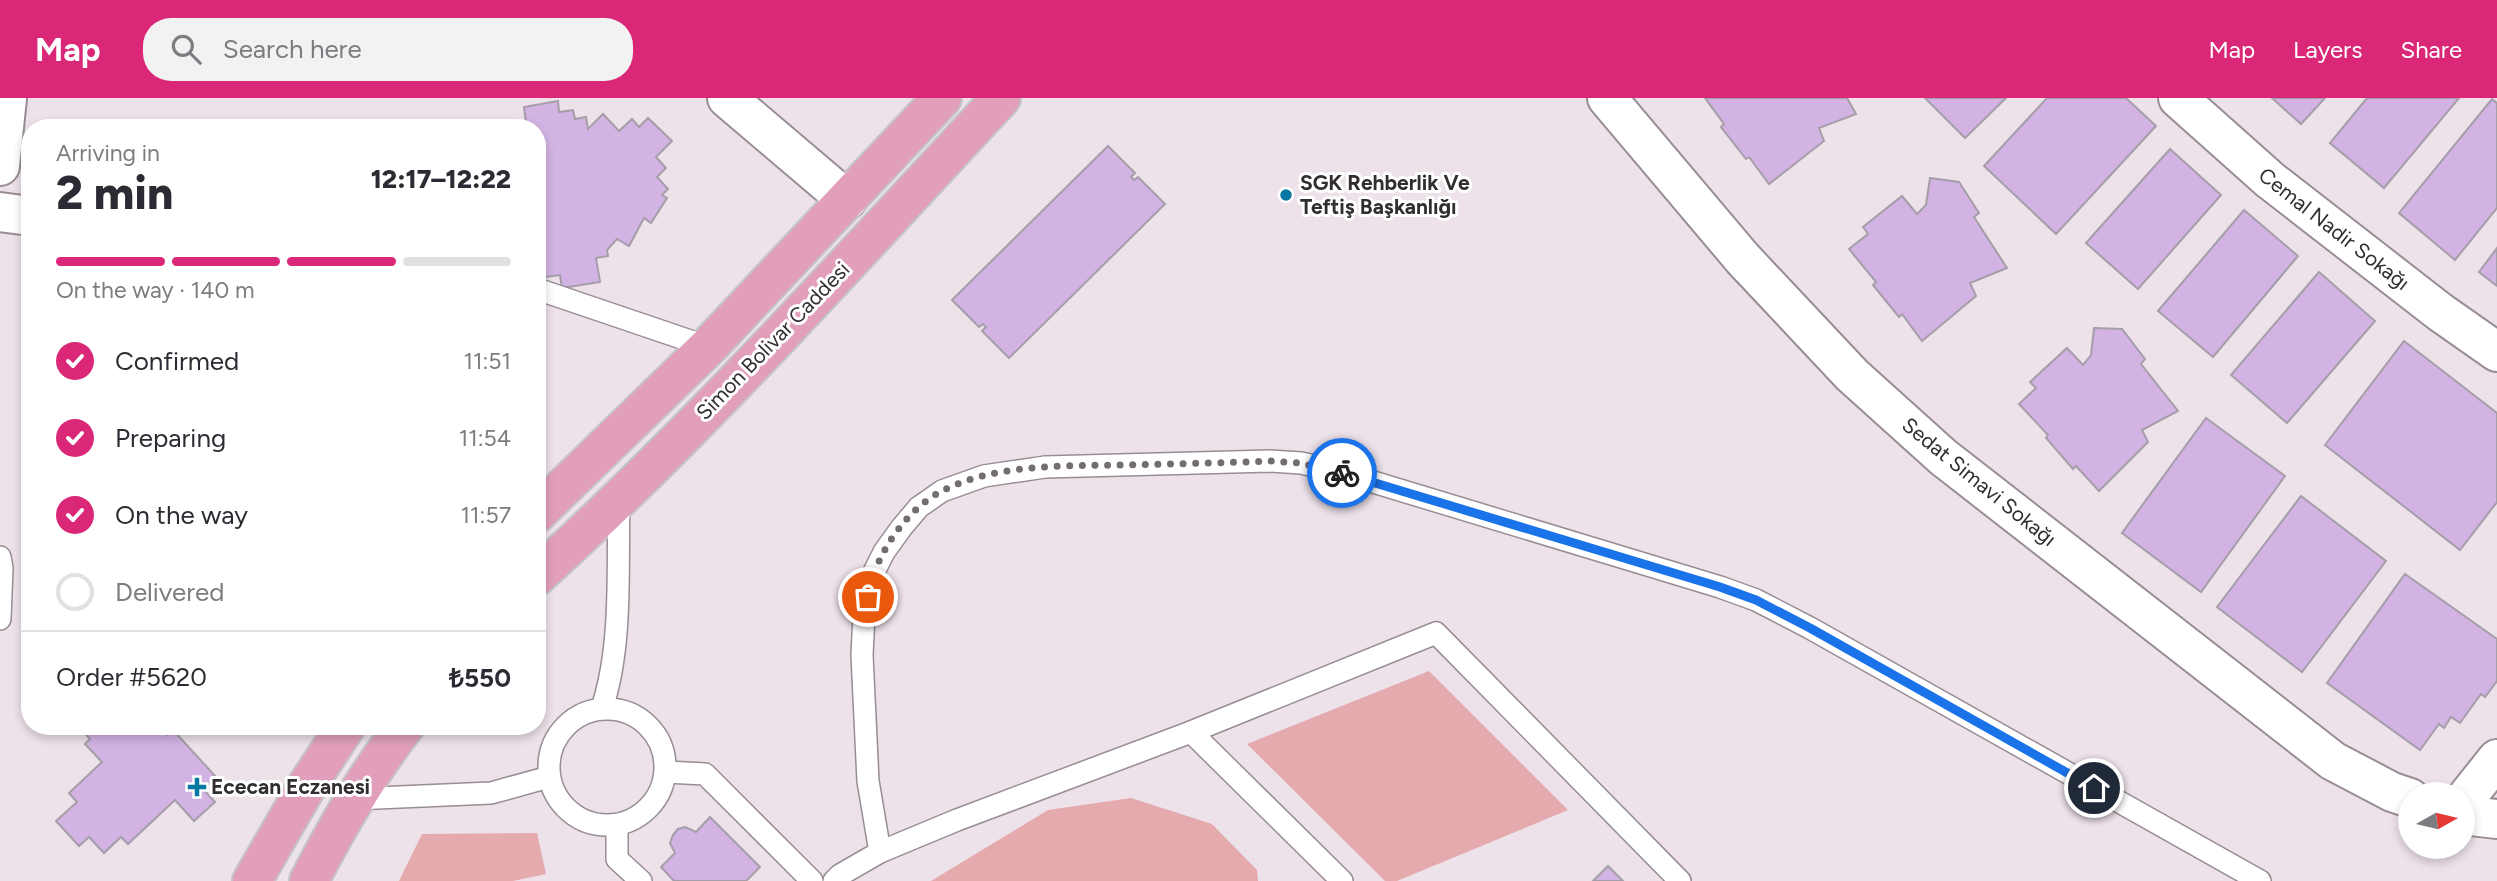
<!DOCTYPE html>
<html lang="en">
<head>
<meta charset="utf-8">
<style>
  body { margin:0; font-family:Figtree,sans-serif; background:#f2f2f3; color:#2b2b33; height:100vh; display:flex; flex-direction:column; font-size:26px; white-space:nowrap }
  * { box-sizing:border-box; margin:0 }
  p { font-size:23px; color:#7c7c81 }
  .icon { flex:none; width:38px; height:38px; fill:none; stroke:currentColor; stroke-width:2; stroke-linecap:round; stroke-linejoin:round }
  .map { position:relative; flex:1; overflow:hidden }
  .side { position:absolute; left:21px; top:21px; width:525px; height:616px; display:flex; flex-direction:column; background:#fff; border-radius:28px; box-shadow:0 4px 10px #0003 }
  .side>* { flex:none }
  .needle { width:46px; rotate:82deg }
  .fabs { position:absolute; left:2398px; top:684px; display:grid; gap:14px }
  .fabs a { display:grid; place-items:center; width:77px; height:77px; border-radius:50%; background:#fff; box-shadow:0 4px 10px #0003; font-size:35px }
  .pin { position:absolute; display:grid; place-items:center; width:60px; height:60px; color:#fff; margin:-30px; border:4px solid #fff; border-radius:50%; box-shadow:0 2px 7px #0007 }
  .courier { position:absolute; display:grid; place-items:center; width:70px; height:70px; margin:-35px; border:5px solid #1a73e8; border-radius:50%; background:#fff; color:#222; box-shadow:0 2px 9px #0007 }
  .overview em { font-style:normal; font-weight:800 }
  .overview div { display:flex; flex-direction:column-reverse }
  .overview { display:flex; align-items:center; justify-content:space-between; height:119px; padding:0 35px }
  h1 { font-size:46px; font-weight:800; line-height:52px }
  .bar { display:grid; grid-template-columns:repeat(4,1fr); gap:10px 7px; align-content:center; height:84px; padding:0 35px }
  .bar i { height:9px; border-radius:5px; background:#e1e1e2 }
  .bar .on { background:#db2777 }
  .bar p { grid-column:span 4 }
  .line { display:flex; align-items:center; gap:18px; padding:0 35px; border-top:2px solid #e1e1e2 }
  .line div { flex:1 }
  ol { padding:0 35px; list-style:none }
  li { display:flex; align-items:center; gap:21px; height:77px }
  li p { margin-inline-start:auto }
  li .icon { padding:7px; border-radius:50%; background:#db2777; color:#fff; stroke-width:4 }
  li:last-child { color:#7c7c81 }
  li i { width:38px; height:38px; border:4px solid #e1e1e2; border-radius:50% }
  header { display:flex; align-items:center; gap:42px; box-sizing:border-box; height:98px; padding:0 35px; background:#db2777; color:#fff }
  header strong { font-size:33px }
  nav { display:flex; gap:38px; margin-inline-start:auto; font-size:24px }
  .search { width:490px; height:63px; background:#f2f2f3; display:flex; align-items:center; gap:18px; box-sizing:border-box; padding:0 24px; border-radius:28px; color:#7c7c81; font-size:26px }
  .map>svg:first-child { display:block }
</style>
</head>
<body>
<header>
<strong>Map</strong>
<div class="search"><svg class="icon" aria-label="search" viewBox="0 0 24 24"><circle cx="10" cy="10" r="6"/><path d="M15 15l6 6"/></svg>Search here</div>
<nav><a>Map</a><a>Layers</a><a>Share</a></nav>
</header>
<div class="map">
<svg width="2497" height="783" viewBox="0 0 2497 783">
  <rect width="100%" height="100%" fill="#ede1ea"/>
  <g fill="#e5aaad">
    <path d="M1429 573 1568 712 1397 783H1385L1247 646Z"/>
    <path d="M1131 700 1212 726 1257 772 1258 783H931L1048 712Z"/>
    <path d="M537 735 546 776 513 783H399L422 736Z"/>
  </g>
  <g fill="#d2b3e3" stroke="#a59ea9" stroke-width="2">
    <path d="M1705 0H1847L1856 16 1819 30 1824 43 1769 86 1749 59 1746 61 1721 29 1724 26Z"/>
    <path d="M1925 0H2006L1965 40Z"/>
    <path d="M2047 0H2126L2156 28 2056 136 1984 68Z"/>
    <path d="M2272 0H2325L2301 26Z"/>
    <path d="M2367 0H2459L2384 90 2330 45Z"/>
    <path d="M2492 1 2497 5V110L2455 162 2399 115Z"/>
    <path d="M558 3 559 14 573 12 575 21 586 19 588 31 603 16 619 33 632 21 639 29 648 20 672 43 656 59 666 70 657 79 668 91 662 97 667 100 651 125 644 120 629 148 617 141 607 152 608 158 596 160 600 184 562 190 560 177 537 180V30L502 29 526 25 524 9Z"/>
    <path d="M1108 48 1135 75 1131 79 1134 82 1138 79 1165 106 1009 260 982 233 986 229 983 226 979 229 952 202Z"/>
    <path d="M2170 51 2221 97 2138 191 2086 145Z"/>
    <path d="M1930 80 1959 84 1979 115 1974 119 2007 170 1970 185 1976 198 1922 243 1902 216 1899 219 1873 187 1876 184 1849 151 1868 136 1863 129 1902 98 1917 116 1926 107Z"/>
    <path d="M2244 112 2298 158 2213 259 2158 213Z"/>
    <path d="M2497 150V188L2479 174Z"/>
    <path d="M2319 174 2375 223 2287 325 2231 277Z"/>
    <path d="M2094 230 2122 231 2145 261 2141 266 2178 313 2142 332 2148 344 2099 393 2076 368 2073 371 2046 340 2048 337 2019 306 2036 290 2030 284 2067 250 2083 267 2091 257Z"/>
    <path d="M2404 243 2497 315V404L2460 452 2325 347Z"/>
    <path d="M2206 320 2285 378 2201 494 2122 435Z"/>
    <path d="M2301 398 2386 463 2302 574 2217 509Z"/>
    <path d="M2405 476 2497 541V583L2485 599 2481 596 2460 625 2451 619 2444 630 2439 626 2420 652 2327 585Z"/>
    <path d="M78 628H160L167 637 173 632 216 679 203 691 215 704 194 723 175 702 128 746 121 739 104 755 89 739 79 748 56 723 77 704 69 695 102 664 85 646 90 641Z"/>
    <path d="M710 719 760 769 746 783H674L661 769 675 755 670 745 673 737 678 731 685 729 696 734Z"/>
    <path d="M1608 768 1623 783H1593Z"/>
  </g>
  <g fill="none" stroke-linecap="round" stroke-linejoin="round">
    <g stroke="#988d95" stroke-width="24">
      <g id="lane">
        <path d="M537 191 708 249"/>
        <path d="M0 459 2 470 0 521"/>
        <path d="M602 610C623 546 617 470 619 402"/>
        <circle cx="607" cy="669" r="58"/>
        <path d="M1191 634 1342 783"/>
        <path d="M666 674 705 676 812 783"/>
        <path d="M354 701 491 695 549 679"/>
        <path d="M617 727V761L641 783"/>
        <path d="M880 754 868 683 862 557 864 517 871 480 884 454 902 429 919 409 942 393 984 378 1045 369 1270 363 1301 365 1337 373 1720 489 1756 502 1810 530 2260 783"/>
        <path d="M834 783 840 777 880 754 957 722 1191 634 1436 535 1680 783"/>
      </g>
    </g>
    <g stroke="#988d95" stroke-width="42">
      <g id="street">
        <path d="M727 0 847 102"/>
        <path d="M1607 0 1743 161 1852 277 1943 359 2333 663 2392 694 2410 700"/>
        <path d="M2178 0 2270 82 2440 214 2497 254"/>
        <path d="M0 68 7 0"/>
        <path d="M0 114 30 118"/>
        <path d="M2462 705 2497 661"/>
        <path d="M2462 717 2497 721"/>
      </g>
    </g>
    <g stroke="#c5c4c5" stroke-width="42">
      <g id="primary">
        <path d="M537 415 708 249 942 0"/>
        <path d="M537 478C701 329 850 162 1001 0"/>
        <path d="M252 783 308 686 346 628"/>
        <path d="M309 783C337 729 367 676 405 628"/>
      </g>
    </g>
    <use href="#lane" stroke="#fff" stroke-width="21"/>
    <use href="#street" stroke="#fff" stroke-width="38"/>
    <use href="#primary" stroke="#e19fbc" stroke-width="38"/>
  </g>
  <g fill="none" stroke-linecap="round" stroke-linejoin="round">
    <path stroke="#736c71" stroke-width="7" stroke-dasharray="0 12.6" d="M868 499C874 459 905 412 942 393 994 366 1064 368 1120 367 1170 366 1220 365 1270 363L1301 365 1342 375"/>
    <path stroke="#1a73e8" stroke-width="9" d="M1342 375 1720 489 1756 502 1810 530 2094 690"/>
  </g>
  <g fill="#0778a2" stroke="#fff" stroke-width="2.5">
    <circle cx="1286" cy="97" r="7"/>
    <path d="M193.5 678.5h7v7h7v7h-7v7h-7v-7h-7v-7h7z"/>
  </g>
  <g text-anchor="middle" stroke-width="6" stroke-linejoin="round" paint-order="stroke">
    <g font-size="21" font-weight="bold" fill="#312d30" stroke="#fff" text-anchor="start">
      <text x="1300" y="92">SGK Rehberlik Ve<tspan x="1300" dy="24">Teftiş Başkanlığı</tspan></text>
      <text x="211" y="696">Ececan Eczanesi</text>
    </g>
    <g font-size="21" fill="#312d30" stroke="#fff">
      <text transform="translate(2334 131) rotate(38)" y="7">Cemal Nadir Sokağı</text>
      <text transform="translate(773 243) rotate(-46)" y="7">Simon Bolivar Caddesi</text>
      <text transform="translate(1979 384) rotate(39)" y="7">Sedat Simavi Sokağı</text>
    </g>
  </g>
</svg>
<div class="fabs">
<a><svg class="needle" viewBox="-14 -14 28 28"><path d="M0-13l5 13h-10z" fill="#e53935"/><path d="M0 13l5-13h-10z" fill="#7c7c81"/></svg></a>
</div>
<div class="pin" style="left:868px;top:499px;background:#ea580c"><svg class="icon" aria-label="bag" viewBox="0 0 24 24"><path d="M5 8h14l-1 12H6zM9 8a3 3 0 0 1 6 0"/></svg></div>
<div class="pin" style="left:2094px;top:690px;background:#1f2937"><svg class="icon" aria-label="home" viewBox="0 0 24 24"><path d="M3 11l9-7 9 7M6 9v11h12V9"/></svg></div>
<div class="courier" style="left:1342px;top:375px"><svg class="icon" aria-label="bike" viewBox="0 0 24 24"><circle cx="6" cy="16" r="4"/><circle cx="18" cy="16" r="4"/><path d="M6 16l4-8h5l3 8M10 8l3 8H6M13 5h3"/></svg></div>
<section class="side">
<div class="overview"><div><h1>2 min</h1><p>Arriving in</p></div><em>12:17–12:22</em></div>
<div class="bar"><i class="on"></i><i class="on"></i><i class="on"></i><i></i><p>On the way · 140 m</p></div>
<ol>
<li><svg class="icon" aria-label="check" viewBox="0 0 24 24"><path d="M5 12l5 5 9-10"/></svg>Confirmed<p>11:51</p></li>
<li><svg class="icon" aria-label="check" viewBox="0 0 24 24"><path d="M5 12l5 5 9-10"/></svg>Preparing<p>11:54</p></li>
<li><svg class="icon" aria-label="check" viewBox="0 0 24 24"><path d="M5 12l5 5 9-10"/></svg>On the way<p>11:57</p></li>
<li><i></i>Delivered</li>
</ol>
<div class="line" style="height:91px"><div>Order #5620</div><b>₺550</b></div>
</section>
</div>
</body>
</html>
